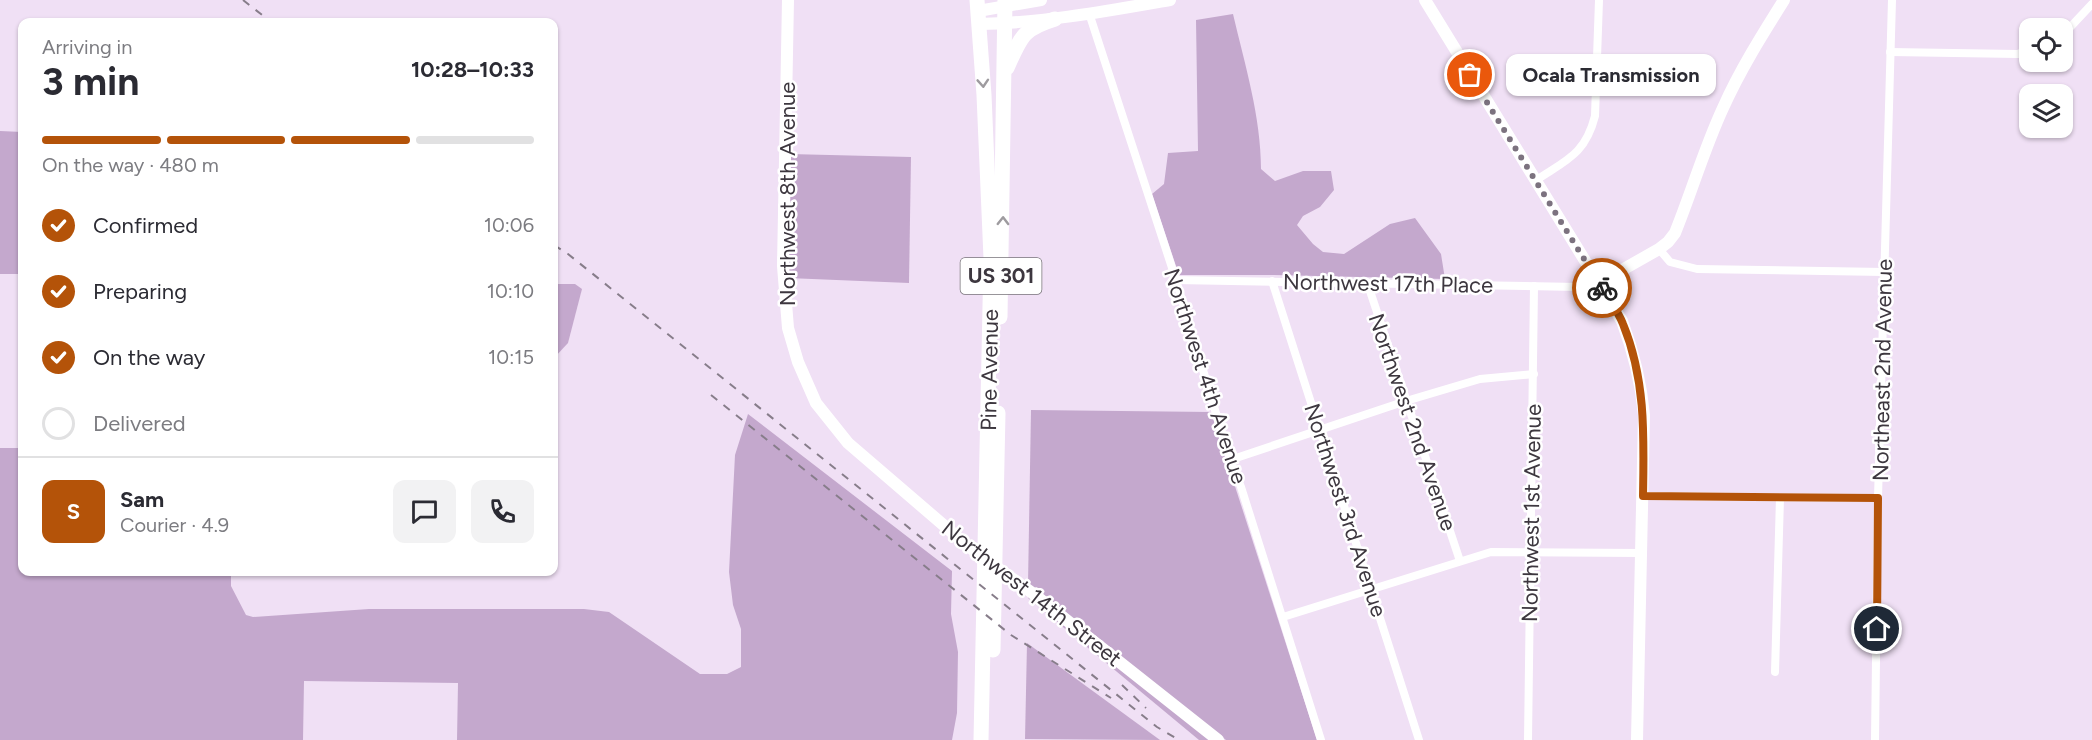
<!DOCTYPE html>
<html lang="en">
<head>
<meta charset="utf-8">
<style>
  body { margin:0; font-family:Figtree,sans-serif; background:#f2f2f3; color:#2b2b33; height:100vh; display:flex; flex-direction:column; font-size:22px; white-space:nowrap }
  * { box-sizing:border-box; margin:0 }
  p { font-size:20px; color:#7c7c81 }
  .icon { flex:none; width:33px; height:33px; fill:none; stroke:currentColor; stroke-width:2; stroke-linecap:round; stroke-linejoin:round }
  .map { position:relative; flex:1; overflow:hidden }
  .drawer { position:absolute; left:18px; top:18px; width:540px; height:558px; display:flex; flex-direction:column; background:#fff; border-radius:12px; box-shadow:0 2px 4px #0004 }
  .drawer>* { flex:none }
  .fabs { position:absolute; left:2019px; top:18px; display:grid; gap:12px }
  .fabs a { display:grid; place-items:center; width:54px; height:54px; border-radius:12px; background:#fff; box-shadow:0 2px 4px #0004; font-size:30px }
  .pin { position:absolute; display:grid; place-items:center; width:51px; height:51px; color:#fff; margin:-26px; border:3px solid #fff; border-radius:50%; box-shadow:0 2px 6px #0007 }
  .courier { position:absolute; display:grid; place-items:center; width:60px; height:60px; margin:-30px; border:4px solid #b45309; border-radius:50%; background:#fff; color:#222; box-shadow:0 2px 8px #0007 }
  .bubble { position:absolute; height:42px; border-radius:12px; background:#fff; box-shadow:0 2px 4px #0004; font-size:20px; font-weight:700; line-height:42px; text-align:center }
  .headline em { font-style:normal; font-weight:700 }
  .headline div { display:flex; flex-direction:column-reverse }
  .headline { display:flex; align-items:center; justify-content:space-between; height:102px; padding:0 24px }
  h1 { font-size:39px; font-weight:700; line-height:45px }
  .bar { display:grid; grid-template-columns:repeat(4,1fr); gap:9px 6px; align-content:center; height:72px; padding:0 24px }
  .bar i { height:8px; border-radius:4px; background:#e1e1e2 }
  .bar .current { background:#b45309 }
  .bar p { grid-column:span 4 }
  .line { display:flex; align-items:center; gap:15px; padding:0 24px; border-top:2px solid #e1e1e2 }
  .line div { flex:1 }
  .round { display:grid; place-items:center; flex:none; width:63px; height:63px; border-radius:12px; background:#f2f2f3 }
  ol { padding:0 24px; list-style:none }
  li { display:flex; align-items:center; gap:18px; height:66px }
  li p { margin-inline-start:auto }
  li .icon { padding:6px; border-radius:50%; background:#b45309; color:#fff; stroke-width:4 }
  li:last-child { color:#7c7c81 }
  li i { width:33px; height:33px; border:3px solid #e1e1e2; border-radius:50% }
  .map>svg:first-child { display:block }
</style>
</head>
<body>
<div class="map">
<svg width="2092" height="740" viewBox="0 0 2092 740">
  <rect width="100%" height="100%" fill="#f0e0f5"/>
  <g fill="#c4a8cd">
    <path d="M1233 14C1245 65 1261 117 1261 169L1275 181 1303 171H1331L1334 190 1320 207 1303 216 1297 225 1313 244 1323 252 1344 254 1390 224 1415 218 1441 254 1445 279 1274 275H1179L1152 194 1164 184 1168 153 1198 151 1196 20Z"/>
    <path d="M0 131 22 132V274H0Z"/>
    <path d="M789 154 911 157 909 283 788 278Z"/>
    <path d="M554 284H575L582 289 568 343 554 358Z"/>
    <path d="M1031 410 1211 412 1317 740H1226L1028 584Z"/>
    <path d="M748 414 952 571 951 614 958 652 957 713 952 740H457L458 683 304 681 303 740H0V448H22V572H231V586L246 615 253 617 369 609H584L609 612 700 674H727L741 667V629L733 605 729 572 735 455Z"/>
    <path d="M1028 595 1211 740H1199L1028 598Z"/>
    <path d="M1027 643 1160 740 1025 739Z"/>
  </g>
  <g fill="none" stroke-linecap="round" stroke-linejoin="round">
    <g stroke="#fff" stroke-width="8">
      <path d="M1089 13 1176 280 1230 460 1241 487 1321 740"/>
      <path d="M2062 36 2092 4"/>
      <path d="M1890 52 2018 54 2030 49"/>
      <path d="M1535 181C1566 160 1585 155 1595 116L1599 0"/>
      <path d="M1659 249 1670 262 1697 269 1884 272"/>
      <path d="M1176 280 1578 287 1599 283"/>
      <path d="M1272 281 1419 740"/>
      <path d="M1367 282 1460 561"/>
      <path d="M1230 460 1406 401 1480 379 1534 374"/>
      <path d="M1643 496 1878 498"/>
      <path d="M1283 617 1491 552 1642 553"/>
      <path d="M1775 672 1780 498"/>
      <path d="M1528 740 1534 286"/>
      <path d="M1875 740 1878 498 1892 0"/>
    </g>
    <g stroke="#fff" stroke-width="12">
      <path d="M788 0 783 266 788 328 798 362 816 403 848 443 969 547 1031 592 1218 740"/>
      <path d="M1425 0 1622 321C1634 353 1641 382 1644 415L1637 740"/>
      <path d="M978 11 1041 0"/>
      <path d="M979 24C1043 23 1107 11 1170 0"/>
      <path d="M1599 283 1659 249 1668 242 1675 233C1692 191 1704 149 1723 108 1740 70 1762 35 1784 0"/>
    </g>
    <g stroke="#fff" stroke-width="15">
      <path d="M977 0 984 95 991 258 981 740"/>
      <path d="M1007 68C1021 37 1022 29 1055 19"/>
      <path d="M1000 317 1005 0"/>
      <path d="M993 650 998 413"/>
    </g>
    <g stroke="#877d8a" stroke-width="2" stroke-dasharray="8 8" stroke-linecap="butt">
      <path d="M243 0 271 22"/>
      <path d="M554 245 568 254 1157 727 1179 740"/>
      <path d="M711 395 1011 635 1111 698"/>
      <path d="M1122 685 1146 708"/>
    </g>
  </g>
  <defs><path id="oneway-chevron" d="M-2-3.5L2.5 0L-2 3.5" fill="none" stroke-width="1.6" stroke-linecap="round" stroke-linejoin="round" transform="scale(1.5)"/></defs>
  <g stroke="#9e9b9f">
    <use href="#oneway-chevron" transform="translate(983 83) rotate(86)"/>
    <use href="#oneway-chevron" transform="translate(1003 221) rotate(-89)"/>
  </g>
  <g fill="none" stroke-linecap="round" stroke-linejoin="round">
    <path stroke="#7c727f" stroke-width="6" stroke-dasharray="0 10.8" d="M1470 75 1602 288"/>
    <path stroke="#b45309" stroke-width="8" d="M1602 288C1609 300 1618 311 1623 324 1646 380 1644 437 1643 496L1878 498 1877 629"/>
  </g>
  <g text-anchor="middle" stroke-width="5" stroke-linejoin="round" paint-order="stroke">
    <rect fill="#fff" stroke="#777379" stroke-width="1.5" x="960.5" y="258" width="81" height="36" rx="4.5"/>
    <g font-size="21" font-weight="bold" fill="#3d373f">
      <text x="1001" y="283">US 301</text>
    </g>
    <g font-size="22" fill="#3d373f" stroke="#fff">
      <text transform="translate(787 194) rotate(-90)" y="8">Northwest 8th Avenue</text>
      <text transform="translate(1388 283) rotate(1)" y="8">Northwest 17th Place</text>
      <text transform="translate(989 370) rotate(-89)" y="8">Pine Avenue</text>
      <text transform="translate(1882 370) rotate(-89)" y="8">Northeast 2nd Avenue</text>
      <text transform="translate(1206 376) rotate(72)" y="8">Northwest 4th Avenue</text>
      <text transform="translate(1413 422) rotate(71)" y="8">Northwest 2nd Avenue</text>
      <text transform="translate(1346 510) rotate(72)" y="8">Northwest 3rd Avenue</text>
      <text transform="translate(1531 513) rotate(-89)" y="8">Northwest 1st Avenue</text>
      <text transform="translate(1032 593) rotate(38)" y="8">Northwest 14th Street</text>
    </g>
  </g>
</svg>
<div class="fabs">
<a><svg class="icon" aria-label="locate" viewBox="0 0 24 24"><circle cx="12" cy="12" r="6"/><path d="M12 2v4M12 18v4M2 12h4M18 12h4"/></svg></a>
<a><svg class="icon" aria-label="layers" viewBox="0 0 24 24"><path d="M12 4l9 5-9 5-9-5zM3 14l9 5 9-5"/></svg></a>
</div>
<div class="pin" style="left:1470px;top:75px;background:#ea580c"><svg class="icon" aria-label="bag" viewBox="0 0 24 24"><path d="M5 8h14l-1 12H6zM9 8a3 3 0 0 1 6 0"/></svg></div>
<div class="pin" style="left:1877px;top:629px;background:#1f2937"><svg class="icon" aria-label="home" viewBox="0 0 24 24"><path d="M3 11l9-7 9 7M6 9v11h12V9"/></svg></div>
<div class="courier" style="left:1602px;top:288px"><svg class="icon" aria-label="bike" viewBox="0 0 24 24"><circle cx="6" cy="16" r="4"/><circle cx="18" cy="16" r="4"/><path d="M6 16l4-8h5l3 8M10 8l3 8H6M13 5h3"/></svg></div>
<div class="bubble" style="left:1506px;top:54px;width:210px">Ocala Transmission</div>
<section class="drawer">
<div class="headline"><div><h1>3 min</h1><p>Arriving in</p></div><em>10:28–10:33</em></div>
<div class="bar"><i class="current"></i><i class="current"></i><i class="current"></i><i></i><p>On the way · 480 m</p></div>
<ol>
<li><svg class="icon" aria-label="check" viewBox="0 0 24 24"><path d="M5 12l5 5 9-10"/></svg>Confirmed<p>10:06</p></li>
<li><svg class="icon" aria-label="check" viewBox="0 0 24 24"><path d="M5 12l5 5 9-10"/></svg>Preparing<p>10:10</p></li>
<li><svg class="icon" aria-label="check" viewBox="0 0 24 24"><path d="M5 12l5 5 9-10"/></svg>On the way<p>10:15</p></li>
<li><i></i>Delivered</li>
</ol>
<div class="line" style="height:108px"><b class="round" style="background:#b45309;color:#fff">S</b><div><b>Sam</b><p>Courier · 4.9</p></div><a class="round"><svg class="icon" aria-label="chat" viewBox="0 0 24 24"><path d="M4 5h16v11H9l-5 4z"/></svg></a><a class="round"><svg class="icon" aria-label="phone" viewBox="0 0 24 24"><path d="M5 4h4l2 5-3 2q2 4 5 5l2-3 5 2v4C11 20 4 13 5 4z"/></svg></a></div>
</section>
</div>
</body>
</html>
